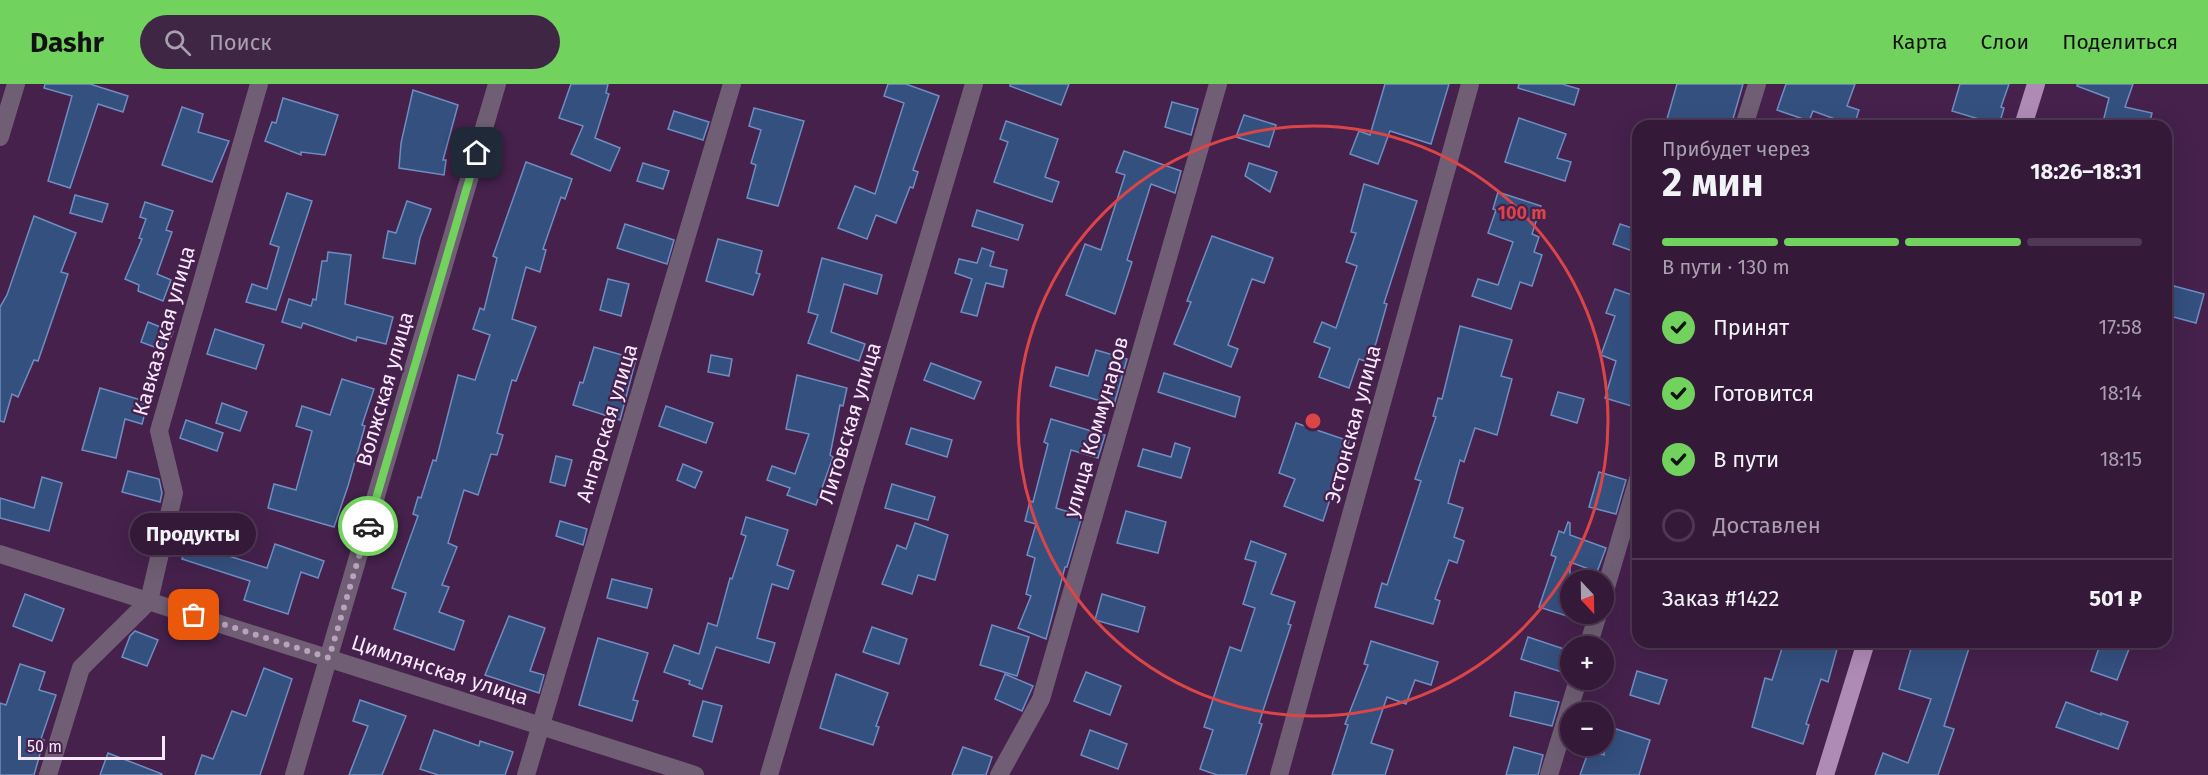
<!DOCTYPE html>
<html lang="ru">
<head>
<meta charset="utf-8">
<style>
  body { margin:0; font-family:"Fira Sans",sans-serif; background:#3f2644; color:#f1f3f6; height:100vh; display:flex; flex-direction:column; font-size:22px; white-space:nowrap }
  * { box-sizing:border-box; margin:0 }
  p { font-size:20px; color:#a9a0ae }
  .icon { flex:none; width:33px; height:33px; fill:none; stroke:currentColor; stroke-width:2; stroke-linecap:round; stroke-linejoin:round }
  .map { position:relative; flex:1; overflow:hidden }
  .details { position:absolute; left:1632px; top:36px; width:540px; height:528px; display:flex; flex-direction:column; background:#341939; border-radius:18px; box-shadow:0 6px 24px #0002,0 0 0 2px #4e3853 }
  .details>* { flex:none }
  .needle { width:39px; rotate:158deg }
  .controls { position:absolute; left:1560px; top:486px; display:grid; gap:12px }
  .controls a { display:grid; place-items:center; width:54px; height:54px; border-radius:50%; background:#341939; box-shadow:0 6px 24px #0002,0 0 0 2px #4e3853; font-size:30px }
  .scale { position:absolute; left:18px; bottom:15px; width:147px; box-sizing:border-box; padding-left:6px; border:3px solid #f9e8fd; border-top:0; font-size:16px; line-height:21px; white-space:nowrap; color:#f9e8fd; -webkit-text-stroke:4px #45214c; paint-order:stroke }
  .pin { position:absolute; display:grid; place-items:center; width:51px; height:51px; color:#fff; margin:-26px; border-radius:12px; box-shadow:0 3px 9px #0006 }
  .courier { position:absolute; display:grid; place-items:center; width:60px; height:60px; margin:-30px; border:4px solid #71d35e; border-radius:50%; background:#fff; color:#222; box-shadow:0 2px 8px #0007 }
  .bubble { position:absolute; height:42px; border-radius:21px; background:#341939; box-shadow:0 6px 24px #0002,0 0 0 2px #4e3853; font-size:20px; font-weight:700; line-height:42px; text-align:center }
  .overview em { font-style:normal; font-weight:700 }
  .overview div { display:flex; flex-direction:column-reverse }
  .overview { display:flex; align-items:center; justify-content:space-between; height:102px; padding:0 30px }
  h1 { font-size:39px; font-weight:700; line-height:45px }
  .bar { display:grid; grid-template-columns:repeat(4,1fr); gap:9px 6px; align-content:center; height:72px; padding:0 30px }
  .bar i { height:8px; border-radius:4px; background:#4e3853 }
  .bar .current { background:#71d35e }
  .bar p { grid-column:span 4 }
  .line { display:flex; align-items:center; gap:15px; padding:0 30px; border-top:2px solid #4e3853 }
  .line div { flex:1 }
  ol { padding:0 30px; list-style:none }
  li { display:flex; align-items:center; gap:18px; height:66px }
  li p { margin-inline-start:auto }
  li .icon { padding:6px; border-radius:50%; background:#71d35e; color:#111; stroke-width:4 }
  li:last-child { color:#a9a0ae }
  li i { width:33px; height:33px; border:3px solid #4e3853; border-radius:50% }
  header { display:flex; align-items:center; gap:36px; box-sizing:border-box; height:84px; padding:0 30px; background:#71d35e; color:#111 }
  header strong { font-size:28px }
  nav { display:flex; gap:33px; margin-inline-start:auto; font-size:21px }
  .search { width:420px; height:54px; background:#3f2644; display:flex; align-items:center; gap:15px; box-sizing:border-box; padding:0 21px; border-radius:33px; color:#a9a0ae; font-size:22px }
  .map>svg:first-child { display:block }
</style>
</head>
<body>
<header>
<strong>Dashr</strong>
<div class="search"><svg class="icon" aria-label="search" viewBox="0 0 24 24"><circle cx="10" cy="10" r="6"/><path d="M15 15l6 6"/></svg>Поиск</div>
<nav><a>Карта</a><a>Слои</a><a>Поделиться</a></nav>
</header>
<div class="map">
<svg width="2208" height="691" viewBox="0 0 2208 691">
  <rect width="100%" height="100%" fill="#45214c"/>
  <g fill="#34507f" stroke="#6f8dc1" stroke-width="1.5">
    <path d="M45 0H90L128 12 123 28 98 20 70 104 48 97 72 12 44 4Z"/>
    <path d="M571 0H608L606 9 609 10 595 54 620 64 610 87 571 70 583 42 559 34Z"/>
    <path d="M888 0H906L939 12 913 86 918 88 913 104 910 103 896 139 876 131 867 155 838 144 855 102 875 110 904 19 884 12Z"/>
    <path d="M1010 0H1069L1061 21 1010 2Z"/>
    <path d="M1385 0H1449L1431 60 1390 47 1378 80 1350 70 1359 47 1370 51Z"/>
    <path d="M1519 0H1562L1579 5 1574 21 1518 4Z"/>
    <path d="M1677 0H1743L1731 42H1690L1667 35Z"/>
    <path d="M1786 0H1855L1847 22 1859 26 1854 42 1813 27 1809 37 1777 26Z"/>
    <path d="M1960 0H2009L2001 23 2004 24 1999 41 1952 27Z"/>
    <path d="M2077 0H2133L2125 23 2152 29 2149 42H2102L2109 14 2077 2Z"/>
    <path d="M413 6 458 21 443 76H446L444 91 399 84 401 59Z"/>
    <path d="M283 14 338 31 325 71 301 68V71L265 57 272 38 276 39Z"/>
    <path d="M1172 18 1198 25 1191 51 1165 43Z"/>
    <path d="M182 23 203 30 198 48 229 57 212 98 162 81Z"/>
    <path d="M754 24 804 37 778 122 747 114 756 81 751 79 761 46 749 42Z"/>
    <path d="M674 27 709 38 703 56 668 45Z"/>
    <path d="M1244 31 1276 41 1269 63 1236 53Z"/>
    <path d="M1519 34 1566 50 1557 74 1571 78 1565 97 1505 78Z"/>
    <path d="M1006 37 1058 55 1045 93 1059 98 1052 118 994 98 1008 58 1000 55Z"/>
    <path d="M1124 67 1181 87 1175 109 1151 100 1127 176 1132 178 1115 230 1066 211 1085 160 1101 166 1125 91 1116 88Z"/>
    <path d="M526 78 572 95 565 115 561 113 543 165 546 166 540 188 526 183 512 235 536 243 516 297 512 296 497 349 503 351 497 371 491 370 478 411 464 406 448 459 457 463 442 501 449 503 439 528 464 537 454 566 394 545 406 509 392 504 418 432 413 430 418 413 421 414 433 376 436 377 458 291 475 296 490 251 473 245 480 224 484 226 497 174 493 172Z"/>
    <path d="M643 79 669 87 663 105 637 97Z"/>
    <path d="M1249 79 1277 88 1270 108 1245 92Z"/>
    <path d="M1364 100 1417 117 1384 219 1387 220 1376 259 1368 278 1359 275 1349 304 1319 293 1330 264 1314 258 1322 238 1336 244 1357 182 1346 178 1356 149 1351 148Z"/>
    <path d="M1498 108 1541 122 1532 150 1539 153 1534 168 1542 171 1532 202 1520 198 1511 225 1472 212 1478 195 1498 201 1513 158 1488 149 1496 126 1493 125Z"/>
    <path d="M287 109 312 117 276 226 246 218 252 200 267 205 279 163 270 160Z"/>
    <path d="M75 111 108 120 102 138 70 129Z"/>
    <path d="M407 117 431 125 420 154 415 180 383 174 388 147 396 149Z"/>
    <path d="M145 118 173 127 166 146 172 148 157 190 171 196 163 217 138 207 139 201 125 195 142 155 139 154 146 135 140 133Z"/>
    <path d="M977 126 1023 141 1018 156 972 142Z"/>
    <path d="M34 132 76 149 61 188 68 190 38 277 34 276 18 313 12 310 4 338 0 337V223L7 211Z"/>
    <path d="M625 140 674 156 667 180 617 164Z"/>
    <path d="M1620 140 1638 146V169L1613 160Z"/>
    <path d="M1212 152 1273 174 1264 199 1252 195 1228 261 1238 265 1231 283 1174 260 1191 218 1187 217Z"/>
    <path d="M718 155 762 167 756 189 760 190 753 211 706 197Z"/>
    <path d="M982 164 994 168 990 182 1007 186 1003 203 986 199 977 232 961 228 972 195 955 189 959 175 977 179Z"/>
    <path d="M328 168 351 171 345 220 393 233 386 260 357 253 356 257 303 239 301 244 282 238 289 215 311 222 313 215 316 216 322 177H327Z"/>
    <path d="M822 174 882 191 877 210 844 200 831 248 865 260 859 277 808 259 818 231 808 228Z"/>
    <path d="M608 195 629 200 621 232 600 226Z"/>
    <path d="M2174 202 2204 210 2196 239 2166 231Z"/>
    <path d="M1615 205 1638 213V324L1605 314 1616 277 1601 271 1615 232 1606 229Z"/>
    <path d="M148 238 173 248 165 267 141 258Z"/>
    <path d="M1460 242 1512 256 1501 292 1512 295 1497 351 1475 344 1464 378 1460 376 1448 419 1463 424 1454 453 1464 457 1457 479 1449 476 1435 515 1440 517 1433 540 1375 523 1382 499 1387 501 1421 397 1415 395 1436 333 1433 332 1438 314 1442 315Z"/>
    <path d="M215 245 264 261 256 285 207 270Z"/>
    <path d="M594 263 636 275 620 336 573 321 580 298 583 299Z"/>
    <path d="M1096 266 1127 275 1114 321 1050 302 1056 283 1088 292Z"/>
    <path d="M711 271 732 275 729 292 708 288Z"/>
    <path d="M931 279 981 298 974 315 924 296Z"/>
    <path d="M1164 289 1240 313 1235 333 1158 308Z"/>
    <path d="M797 291 847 304 843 322 840 321 830 371 833 373 816 421 787 411 790 404 767 396 772 382 795 390 809 350 786 345Z"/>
    <path d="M342 295 374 305 362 341 365 342 348 402 334 443 268 424 274 400 296 406 312 347 296 342 302 322 330 331Z"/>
    <path d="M100 304 148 318 142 340 125 335 116 374 82 366Z"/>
    <path d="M1558 308 1584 315 1577 339 1551 331Z"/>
    <path d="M222 319 247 328 240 347 216 339Z"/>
    <path d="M666 322 713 339 706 359 659 342Z"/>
    <path d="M1051 335 1105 351 1098 374 1071 366 1056 424 1082 432 1067 483H1065L1046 555 1018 544 1031 512 1026 510 1035 474 1027 471 1036 440 1025 437 1030 417 1033 418 1048 360 1044 358Z"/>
    <path d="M186 336 223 349 217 367 180 354Z"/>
    <path d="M1296 339 1349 357 1323 437 1284 422 1295 395 1279 389Z"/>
    <path d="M911 344 952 356 947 373 906 360Z"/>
    <path d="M1175 359 1190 364 1181 394 1138 382 1143 365 1171 373Z"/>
    <path d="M556 372 572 376 565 402 550 398Z"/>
    <path d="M683 380 702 388 695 404 677 396Z"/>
    <path d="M128 387 159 395 162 409 160 418 122 408Z"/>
    <path d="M1599 388 1626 396 1616 430 1589 423Z"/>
    <path d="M42 393 62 399 49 447 0 434V414L34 424Z"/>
    <path d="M892 400 935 413 928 436 885 424Z"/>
    <path d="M1126 427 1166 438 1158 469 1117 459Z"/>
    <path d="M746 433 788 446 777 481 794 487 788 505 772 500 757 554 775 559 769 579 716 563 702 605 689 600 690 597 664 588 674 561 699 570 708 539 717 542 730 494 732 495 746 452 741 450Z"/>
    <path d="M560 437 587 445 583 461 556 452Z"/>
    <path d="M1568 438 1570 439V451L1606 464 1597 488 1570 478V533L1539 523 1556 473 1551 471 1559 447 1564 449Z"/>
    <path d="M915 439 948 451 935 496 918 491 912 510 882 500 897 461 906 465Z"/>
    <path d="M1251 457 1286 470 1271 510 1295 518 1288 540 1291 541 1259 639 1262 640 1246 691H1217L1200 685 1213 646 1204 643 1230 563 1241 567 1255 524 1243 520 1256 478 1245 475Z"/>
    <path d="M187 459 267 484 275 460 324 477 318 494 301 488 288 530 244 516 250 497 182 475Z"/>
    <path d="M612 495 652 505 647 524 607 514Z"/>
    <path d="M25 510 64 525 52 557 13 542Z"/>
    <path d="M1102 510 1145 523 1138 548 1095 536Z"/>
    <path d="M509 532 545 544 530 587 544 591 539 609 485 591Z"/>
    <path d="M992 541 1029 553 1017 592 980 581Z"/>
    <path d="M872 543 907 555 899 580 863 568Z"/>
    <path d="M135 547 158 556 147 582 122 573 130 552Z"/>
    <path d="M1528 553 1570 567 1568 590 1521 575Z"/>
    <path d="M598 554 648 569 633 616 638 617 632 637 579 621Z"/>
    <path d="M1371 557 1438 578 1431 601 1415 596 1406 620 1387 613 1371 659 1393 666 1385 691H1332L1348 641 1345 640 1368 581 1364 580Z"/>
    <path d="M1784 558H1839L1828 598 1821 595 1806 640 1809 641 1803 660 1752 643 1765 594 1772 596Z"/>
    <path d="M1913 558H1971L1944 642 1954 645 1938 691H1875L1883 669 1908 679 1931 615 1899 605Z"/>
    <path d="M2101 558 2129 565 2117 596 2091 587Z"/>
    <path d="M20 580 45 588 39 606 56 611 41 655 44 656 34 691H0V619L6 621Z"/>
    <path d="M264 584 292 595 260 691H195L202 671 213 675 232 627 246 632Z"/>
    <path d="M1637 587 1667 596 1659 620 1630 611Z"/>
    <path d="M1086 588 1121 602 1110 631 1074 617Z"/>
    <path d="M836 590 888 609 876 642 879 643 873 661 820 644Z"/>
    <path d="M1005 590 1033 602 1022 627 995 615Z"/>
    <path d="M1515 608 1559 618 1552 642 1510 632Z"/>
    <path d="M360 616 406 632 382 691H349L368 642 353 637Z"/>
    <path d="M703 617 722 622 712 658 693 652Z"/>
    <path d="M2066 618 2101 631V629L2128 638 2118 665 2056 643Z"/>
    <path d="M1604 641 1650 656 1639 691H1580L1589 666 1604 671Z"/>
    <path d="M434 646 479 662 480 657 513 668 505 691H438L420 685Z"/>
    <path d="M1090 646 1127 660 1118 685 1081 671Z"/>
    <path d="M963 663 992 673 986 691H952Z"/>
    <path d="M1514 663 1543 671 1538 691H1506Z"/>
    <path d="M108 669 162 690V691H100Z"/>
  </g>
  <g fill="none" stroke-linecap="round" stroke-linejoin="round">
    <g stroke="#705f74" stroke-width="18">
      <path d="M1744 42 1757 0"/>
      <path d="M0 53 16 0"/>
      <path d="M0 470 695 691"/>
      <path d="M1604 510 1638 395"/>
      <path d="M1588 562 1598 530"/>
      <path d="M48 691 81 584 149 517 174 409 159 347 259 0"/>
      <path d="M294 691 497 0"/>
      <path d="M526 691 732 0"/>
      <path d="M769 691 974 0"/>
      <path d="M999 691 1041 615 1218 0"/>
      <path d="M1279 691 1470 0"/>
      <path d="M1549 691 1578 596"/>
    </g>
    <g stroke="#ae8bb5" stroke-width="18">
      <path d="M2023 42 2036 0"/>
      <path d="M1825 691 1866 558"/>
    </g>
  </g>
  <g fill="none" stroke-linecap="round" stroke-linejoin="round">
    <path stroke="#baa2bf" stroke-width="6" stroke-dasharray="0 10.8" d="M194 531 329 574 368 442"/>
    <path stroke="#71d35e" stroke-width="8" d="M368 442 477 69"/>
  </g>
  <circle fill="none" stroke="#db4548" stroke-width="3" cx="1313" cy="337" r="295"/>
  <g text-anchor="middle" stroke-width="4.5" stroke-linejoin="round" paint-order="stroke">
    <g font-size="21" fill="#f9e8fd" stroke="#45214c">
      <text transform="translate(164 247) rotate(-74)" y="7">Кавказская улица</text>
      <text transform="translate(385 305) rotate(-74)" y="7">Волжская улица</text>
      <text transform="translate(607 339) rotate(-73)" y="7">Ангарская улица</text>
      <text transform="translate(850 339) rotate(-73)" y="7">Литовская улица</text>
      <text transform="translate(1353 340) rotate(-75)" y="7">Эстонская улица</text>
      <text transform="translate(1096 343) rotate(-74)" y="7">улица Коммунаров</text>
      <text transform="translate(440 586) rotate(18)" y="7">Цимлянская улица</text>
    </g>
  </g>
  <circle cx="1313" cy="337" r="9" fill="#db4548" stroke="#45214c" stroke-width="3"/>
  <g font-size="18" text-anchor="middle" font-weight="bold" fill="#db4548" stroke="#45214c" stroke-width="4.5" stroke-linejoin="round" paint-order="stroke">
    <text x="1522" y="135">100 m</text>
  </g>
</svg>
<div class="controls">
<a><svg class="needle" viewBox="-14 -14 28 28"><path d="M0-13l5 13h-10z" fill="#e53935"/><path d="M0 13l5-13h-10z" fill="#a9a0ae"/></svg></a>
<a>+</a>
<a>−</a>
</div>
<div class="scale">50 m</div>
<div class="pin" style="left:194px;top:531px;background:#ea580c"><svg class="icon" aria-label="bag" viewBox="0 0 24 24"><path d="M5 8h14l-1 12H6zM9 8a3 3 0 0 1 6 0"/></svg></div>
<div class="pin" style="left:477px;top:69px;background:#1f2937"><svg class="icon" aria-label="home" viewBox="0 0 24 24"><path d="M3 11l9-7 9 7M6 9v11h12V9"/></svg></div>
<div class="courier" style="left:368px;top:442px"><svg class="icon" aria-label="car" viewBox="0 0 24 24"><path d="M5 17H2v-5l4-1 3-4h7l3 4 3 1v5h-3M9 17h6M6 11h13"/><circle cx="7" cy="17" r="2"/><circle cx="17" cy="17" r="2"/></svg></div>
<div class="bubble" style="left:130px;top:429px;width:126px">Продукты</div>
<section class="details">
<div class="overview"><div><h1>2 мин</h1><p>Прибудет через</p></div><em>18:26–18:31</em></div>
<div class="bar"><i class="current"></i><i class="current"></i><i class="current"></i><i></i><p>В пути · 130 m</p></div>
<ol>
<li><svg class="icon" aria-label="check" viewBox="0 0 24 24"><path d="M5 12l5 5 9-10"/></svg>Принят<p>17:58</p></li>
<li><svg class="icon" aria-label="check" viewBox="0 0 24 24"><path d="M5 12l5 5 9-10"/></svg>Готовится<p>18:14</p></li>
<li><svg class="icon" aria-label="check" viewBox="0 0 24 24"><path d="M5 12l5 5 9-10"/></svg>В пути<p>18:15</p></li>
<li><i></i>Доставлен</li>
</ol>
<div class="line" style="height:78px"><div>Заказ #1422</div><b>501 ₽</b></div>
</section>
</div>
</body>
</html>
